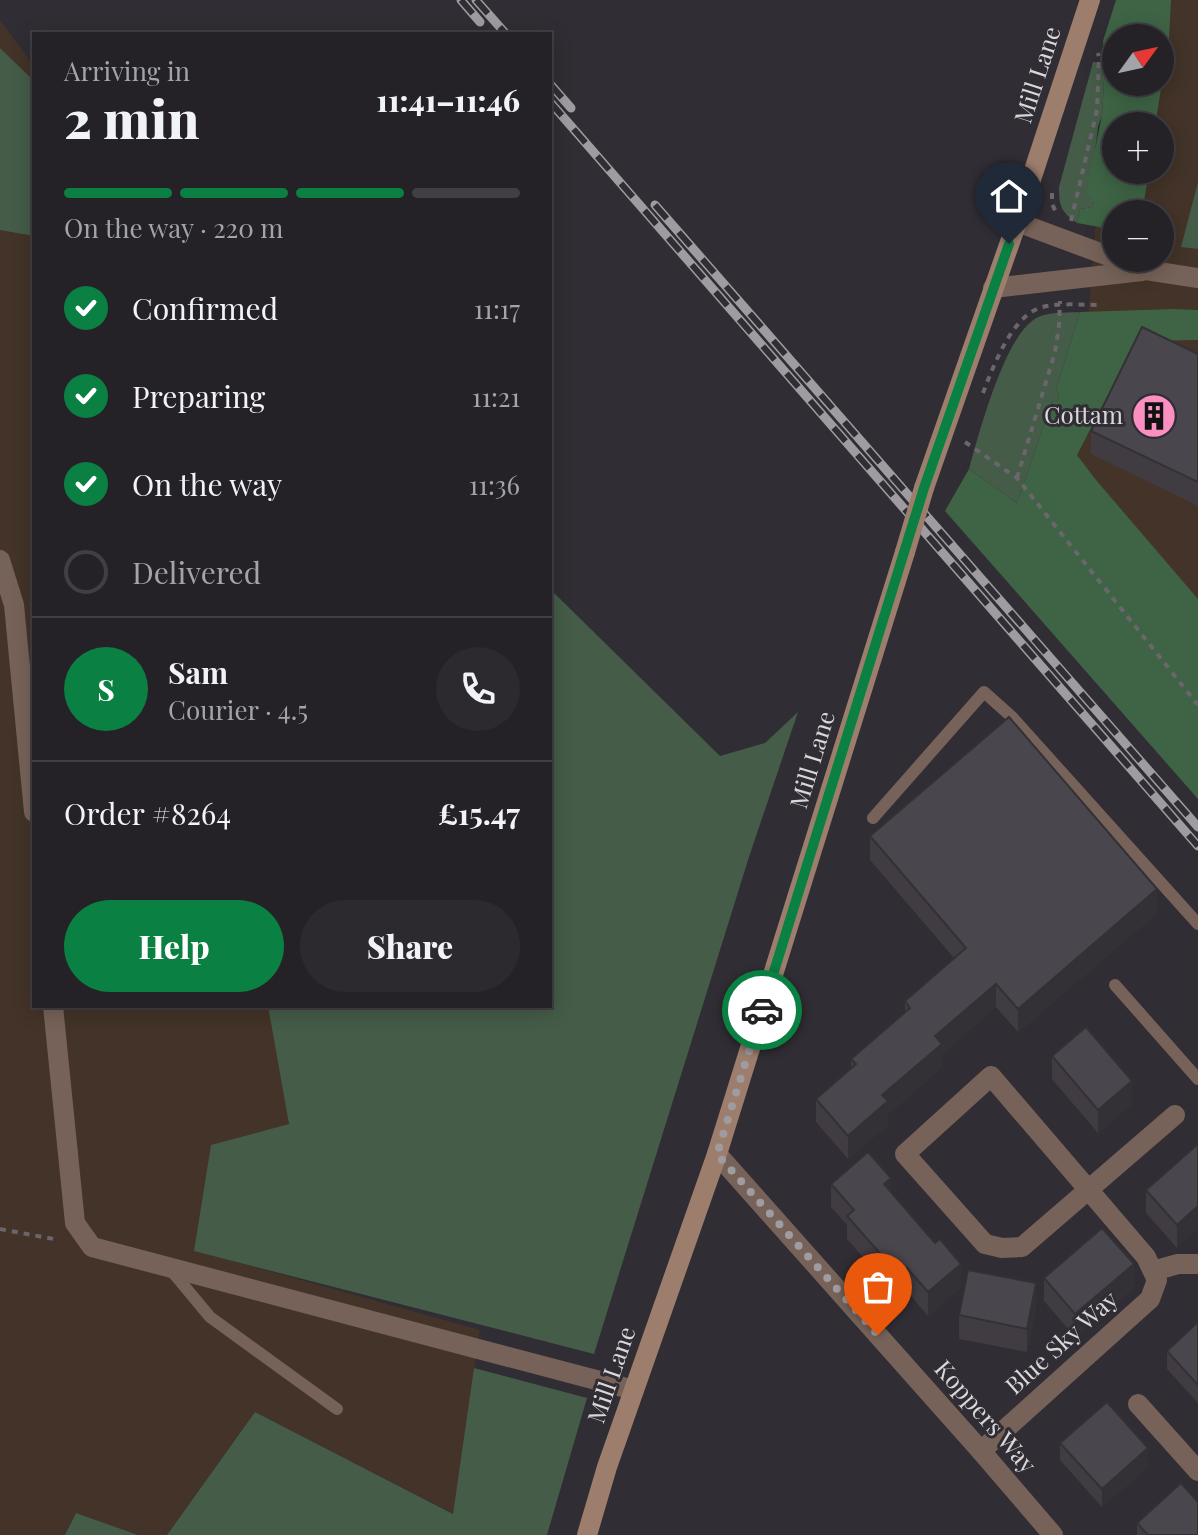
<!DOCTYPE html>
<html lang="en">
<head>
<meta charset="utf-8">
<style>
  body { margin:0; font-family:"Playfair Display",serif; background:#2d2a2f; color:#f1f3f6; height:100vh; display:flex; flex-direction:column; font-size:30px; white-space:nowrap }
  * { box-sizing:border-box; margin:0 }
  p { font-size:26px; color:#a3a4a7 }
  .icon { flex:none; width:44px; height:44px; fill:none; stroke:currentColor; stroke-width:2; stroke-linecap:round; stroke-linejoin:round }
  .map { position:relative; flex:1; overflow:hidden }
  .sheet { position:absolute; left:32px; top:32px; width:520px; height:976px; display:flex; flex-direction:column; background:#252227; border-radius:0px; box-shadow:0 4px 20px #0003,0 0 0 2px #423f44 }
  .sheet>* { flex:none }
  .needle { width:52px; rotate:57deg }
  .fabs { position:absolute; left:1102px; top:24px; display:grid; gap:16px }
  .fabs a { display:grid; place-items:center; width:72px; height:72px; border-radius:50%; background:#252227; box-shadow:0 4px 20px #0003,0 0 0 2px #423f44; font-size:40px }
  .pin { position:absolute; display:grid; place-items:center; width:68px; height:68px; color:#fff; margin:-82px -34px; border-radius:50% 50% 50% 0; rotate:-45deg; box-shadow:0 0 8px #0007 }
  .pin .icon { rotate:45deg }
  .courier { position:absolute; display:grid; place-items:center; width:80px; height:80px; margin:-40px; border:6px solid #0b8043; border-radius:50%; background:#fff; color:#222; box-shadow:0 2px 10px #0007 }
  .head em { font-style:normal; font-weight:800 }
  .head div { display:flex; flex-direction:column-reverse }
  .head { display:flex; align-items:center; justify-content:space-between; height:136px; padding:0 32px }
  h1 { font-size:52px; font-weight:800; line-height:60px }
  .bar { display:grid; grid-template-columns:repeat(4,1fr); gap:12px 8px; align-content:center; height:96px; padding:0 32px }
  .bar i { height:10px; border-radius:6px; background:#423f44 }
  .bar .selected { background:#0b8043 }
  .bar p { grid-column:span 4 }
  .line { display:flex; align-items:center; gap:20px; padding:0 32px; border-top:2px solid #423f44 }
  .line div { flex:1 }
  .round { display:grid; place-items:center; flex:none; width:84px; height:84px; border-radius:42px; background:#2d2a2f }
  ol { padding:0 32px; list-style:none }
  li { display:flex; align-items:center; gap:24px; height:88px }
  li p { margin-inline-start:auto }
  li .icon { padding:8px; border-radius:50%; background:#0b8043; color:#fff; stroke-width:4 }
  li:last-child { color:#a3a4a7 }
  li i { width:44px; height:44px; border:4px solid #423f44; border-radius:50% }
  .primary-button { display:flex; gap:16px; margin-top:auto; padding:16px 32px }
  .primary-button a { flex:1; height:92px; border-radius:48px; background:#0b8043; color:#fff; font-size:32px; font-weight:800; line-height:92px; text-align:center }
  .primary-button a+a { background:#2d2a2f; color:#f1f3f6 }
  .map>svg:first-child { display:block }
</style>
</head>
<body>
<div class="map">
<svg width="1198" height="1535" viewBox="0 0 1198 1535">
  <rect width="100%" height="100%" fill="#312d34"/>
  <g fill="#433328" fill-rule="evenodd">
    <path d="M1142 0H1198V697L1034 492 1077 365 1089 308 1096 217 1116 170H1160V126H1117L1160 82V38ZM1116 214H1160V258H1116Z"/>
    <path d="M0 20 34 66V1006H275L289 1125 194 1250 480 1330 454 1514 255 1412 167 1535H138L76 1513 65 1535H0Z"/>
  </g>
  <g fill="#445c48">
    <path d="M0 48 34 81V236L0 230Z"/>
    <path d="M1093 62 1105 63 1102 116 1098 126 1090 196 1094 203 1092 207 1080 209 1077 223C1061 212 1059 206 1059 187Z"/>
    <path d="M1198 182V249L1181 247Z"/>
    <path d="M1080 312 1056 390 1059 395 1058 400 1052 402 1017 503 969 469C979 433 1003 343 1032 321 1044 311 1065 313 1080 312Z"/>
    <path d="M550 589 720 756 765 743 798 712 749 857 594 1354 194 1251 211 1145 289 1124 268 1006H550Z"/>
    <path d="M474 1368 587 1398 547 1535H167L255 1412 453 1514Z"/>
    <path d="M76 1513 138 1535H65Z"/>
  </g>
  <g fill="#3e6445" fill-rule="evenodd">
    <path d="M1116 0H1171L1169 39 1155 126H1116V170H1149L1142 214H1116V230L1077 223 1080 209 1092 207 1094 203 1086 192 1102 116 1105 63 1103 41ZM1116 38H1160V82H1116Z"/>
    <path d="M1174 309 1198 310V340L1136 341 1077 455 1096 480 1198 599V799L945 511 969 469 1017 503 1052 402 1058 400 1059 395 1056 390 1080 312Z"/>
  </g>
  <g fill="none" stroke-linecap="round" stroke-linejoin="round">
    <g stroke="#6a666c" stroke-width="4" stroke-dasharray="6 6" stroke-linecap="butt">
      <path d="M1052 193V204L1056 212"/>
      <path d="M1071 221 1097 110 1099 58 1098 53"/>
      <path d="M983 393C993 367 1010 321 1037 309 1052 302 1082 305 1100 305"/>
      <path d="M965 442 1017 478 1198 705"/>
      <path d="M1017 478 1055 352 1059 326 1060 301"/>
      <path d="M0 1229 59 1240"/>
    </g>
    <g stroke="#766258" stroke-width="12">
      <path d="M873 818 984 692 1012 717 1198 924"/>
      <path d="M1115 985 1198 1079"/>
      <path d="M170 1269 210 1317 337 1409"/>
    </g>
    <g stroke="#766258" stroke-width="20">
      <path d="M1017 222 1146 270 1198 278"/>
      <path d="M993 288 1142 271"/>
      <path d="M0 560 14 605 34 812"/>
      <path d="M53 1006 75 1223 92 1247 634 1390"/>
      <path d="M717 1154 981 1451 1053 1535"/>
      <path d="M1153 1271 1178 1264H1198"/>
      <path d="M1138 1404 1198 1471"/>
      <path d="M981 1451 1150 1299 1157 1280 1146 1257 991 1076 905 1154 985 1244 1002 1248 1022 1247 1175 1115"/>
    </g>
    <g stroke="#9d7e6d" stroke-width="20">
      <path d="M924 488 1017 222 1090 0"/>
      <path d="M587 1535 607 1467 717 1154 905 552"/>
    </g>
    <g stroke="#9f9ca1" stroke-width="9">
      <g id="rail">
        <path d="M461 0 480 22"/>
        <path d="M476 0 506 34"/>
        <path d="M550 84 571 108"/>
        <path d="M550 102 1198 846"/>
        <path d="M655 205 1198 827"/>
      </g>
    </g>
    <use href="#rail" stroke="#312d34" stroke-width="6" stroke-dasharray="18" stroke-linecap="butt"/>
    <path stroke="#9d7e6d" stroke-width="20" d="M905 552 924 488"/>
  </g>
  <g fill="#403c42">
    <path d="M1198 354V506L1091 454V431Z"/>
    <path d="M870 836 1157 913 1018 1032 996 1007 942 1054V1067L888 1114V1125L848 1159 816 1122V1099L851 1069V1059L905 1013V1001L954 958 870 860Z"/>
    <path d="M1052 1056 1132 1104 1098 1133 1052 1079Z"/>
    <path d="M1198 1144 1177 1248 1146 1213V1190Z"/>
    <path d="M831 1184 891 1192 961 1287 928 1316 907 1291 899 1298 847 1239V1225L831 1207Z"/>
    <path d="M1044 1278 1134 1287 1075 1337 1044 1301Z"/>
    <path d="M1036 1307 1027 1352 959 1339V1315Z"/>
    <path d="M1198 1322V1403L1167 1369V1351Z"/>
    <path d="M1060 1443 1148 1466 1102 1507 1060 1460Z"/>
    <path d="M1137 1523 1198 1535H1137Z"/>
  </g>
  <g fill="#343136">
    <path d="M1157 889V913L1018 1032V1009Z"/>
    <path d="M996 984V1007L942 1054V1067L888 1114V1125L848 1159V1136L882 1095 935 1036Z"/>
    <path d="M1132 1081V1104L1098 1133V1110Z"/>
    <path d="M891 1178V1201L884 1184Z"/>
    <path d="M1198 1206V1229L1177 1248V1225Z"/>
    <path d="M961 1264V1287L928 1316V1292Z"/>
    <path d="M1134 1264V1287L1075 1337V1314Z"/>
    <path d="M907 1268V1291L899 1298V1275Z"/>
    <path d="M1036 1283V1307L1027 1352V1329Z"/>
    <path d="M1148 1448V1466L1102 1507V1489Z"/>
  </g>
  <g fill="#4a464d" stroke="#343136" stroke-width="2">
    <path d="M1142 327 1198 354V482L1091 431Z"/>
    <path d="M1009 717 1157 889 1018 1009 996 984 935 1036 942 1044 882 1095 888 1101 848 1136 816 1099 856 1064 851 1059 910 1008 905 1001 966 948 870 836Z"/>
    <path d="M1086 1027 1132 1081 1098 1110 1052 1056Z"/>
    <path d="M1198 1144V1206L1177 1225 1146 1190Z"/>
    <path d="M868 1152 891 1178 884 1184 935 1243 940 1239 961 1264 928 1292 907 1268 899 1275 847 1216 854 1210 831 1184Z"/>
    <path d="M1102 1228 1134 1264 1075 1314 1044 1278Z"/>
    <path d="M968 1270 1036 1283 1027 1329 959 1315Z"/>
    <path d="M1198 1322V1385L1167 1351Z"/>
    <path d="M1107 1402 1148 1448 1102 1489 1060 1443Z"/>
    <path d="M1181 1483 1198 1502V1535H1148L1137 1523Z"/>
  </g>
  <g fill="none" stroke-linecap="round" stroke-linejoin="round">
    <path stroke="#9f9ca1" stroke-width="8" stroke-dasharray="0 14.4" d="M762 1010 717 1154 878 1335"/>
    <path stroke="#0b8043" stroke-width="10" d="M762 1010 924 488 1009 244"/>
  </g>
  <defs>
    <g id="building-disc" transform="scale(2.3)"><circle r="9.5" fill="#fc8fc1" stroke="#312d34"/><path d="M-4-6H4V6H1V3H-1V6H-4ZM-2.5-4.3h1.7v1.8h-1.7ZM.8-4.3h1.7v1.8H.8ZM-2.5-1h1.7V.8h-1.7ZM.8-1h1.7V.8H.8Z" fill="#111"/></g>
  </defs>
  <g fill-rule="evenodd">
    <use href="#building-disc" x="1154" y="416"/>
  </g>
  <g text-anchor="middle" stroke-width="6" stroke-linejoin="round" paint-order="stroke">
    <g font-size="24" fill="#dad7db" stroke="#312d34">
      <text transform="translate(1038 75) rotate(-72)" y="8">Mill Lane</text>
      <text transform="translate(813 760) rotate(-73)" y="8">Mill Lane</text>
      <text transform="translate(1062 1343) rotate(-42)" y="8">Blue Sky Way</text>
      <text transform="translate(612 1375) rotate(-71)" y="8">Mill Lane</text>
      <text transform="translate(985 1417) rotate(49)" y="8">Koppers Way</text>
    </g>
    <g font-size="24" fill="#dad7db" stroke="#312d34" text-anchor="end">
      <text x="1123" y="424">Cottam</text>
    </g>
  </g>
</svg>
<div class="fabs">
<a><svg class="needle" viewBox="-14 -14 28 28"><path d="M0-13l5 13h-10z" fill="#e53935"/><path d="M0 13l5-13h-10z" fill="#a3a4a7"/></svg></a>
<a>+</a>
<a>−</a>
</div>
<div class="pin" style="left:878px;top:1335px;background:#ea580c"><svg class="icon" aria-label="bag" viewBox="0 0 24 24"><path d="M5 8h14l-1 12H6zM9 8a3 3 0 0 1 6 0"/></svg></div>
<div class="pin" style="left:1009px;top:244px;background:#1f2937"><svg class="icon" aria-label="home" viewBox="0 0 24 24"><path d="M3 11l9-7 9 7M6 9v11h12V9"/></svg></div>
<div class="courier" style="left:762px;top:1010px"><svg class="icon" aria-label="car" viewBox="0 0 24 24"><path d="M5 17H2v-5l4-1 3-4h7l3 4 3 1v5h-3M9 17h6M6 11h13"/><circle cx="7" cy="17" r="2"/><circle cx="17" cy="17" r="2"/></svg></div>
<section class="sheet">
<div class="head"><div><h1>2 min</h1><p>Arriving in</p></div><em>11:41–11:46</em></div>
<div class="bar"><i class="selected"></i><i class="selected"></i><i class="selected"></i><i></i><p>On the way · 220 m</p></div>
<ol>
<li><svg class="icon" aria-label="check" viewBox="0 0 24 24"><path d="M5 12l5 5 9-10"/></svg>Confirmed<p>11:17</p></li>
<li><svg class="icon" aria-label="check" viewBox="0 0 24 24"><path d="M5 12l5 5 9-10"/></svg>Preparing<p>11:21</p></li>
<li><svg class="icon" aria-label="check" viewBox="0 0 24 24"><path d="M5 12l5 5 9-10"/></svg>On the way<p>11:36</p></li>
<li><i></i>Delivered</li>
</ol>
<div class="line" style="height:144px"><b class="round" style="background:#0b8043;color:#fff">S</b><div><b>Sam</b><p>Courier · 4.5</p></div><a class="round"><svg class="icon" aria-label="phone" viewBox="0 0 24 24"><path d="M5 4h4l2 5-3 2q2 4 5 5l2-3 5 2v4C11 20 4 13 5 4z"/></svg></a></div>
<div class="line" style="height:104px"><div>Order #8264</div><b>£15.47</b></div>
<div class="primary-button"><a>Help</a><a>Share</a></div>
</section>
</div>
</body>
</html>
